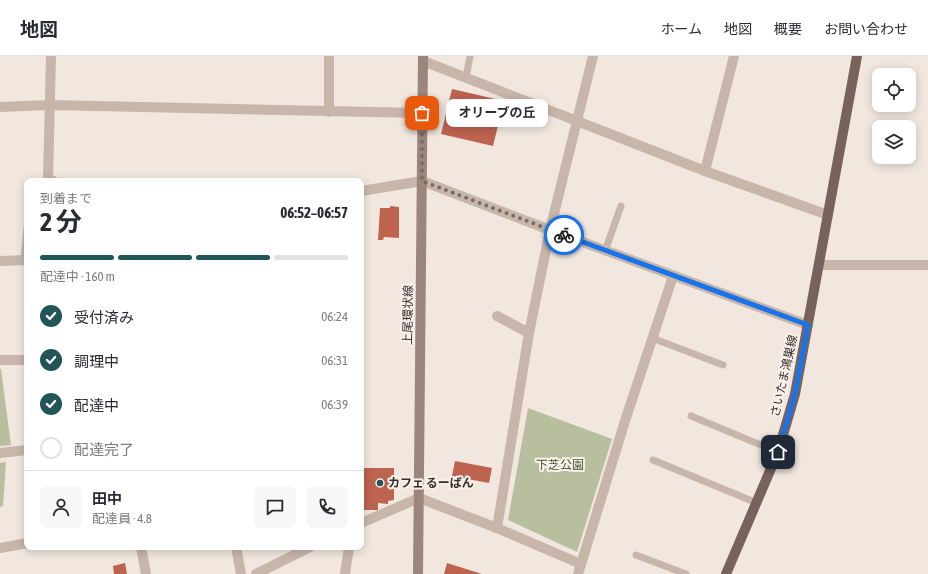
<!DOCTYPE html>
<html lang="ja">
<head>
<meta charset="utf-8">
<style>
  body { margin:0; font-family:"Asap Condensed","Noto Sans JP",sans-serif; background:#f7f7f7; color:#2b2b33; height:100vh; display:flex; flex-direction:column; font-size:15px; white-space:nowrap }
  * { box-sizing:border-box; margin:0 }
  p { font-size:13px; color:#7c7c81 }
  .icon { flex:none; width:22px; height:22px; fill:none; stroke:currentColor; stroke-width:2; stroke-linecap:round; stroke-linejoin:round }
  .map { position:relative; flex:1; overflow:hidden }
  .details { position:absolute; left:24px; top:122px; width:340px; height:372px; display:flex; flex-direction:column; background:#fff; border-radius:8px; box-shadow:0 2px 10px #0003 }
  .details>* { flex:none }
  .fabs { position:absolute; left:872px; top:12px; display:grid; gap:8px }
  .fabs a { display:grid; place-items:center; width:44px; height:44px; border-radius:8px; background:#fff; box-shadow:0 2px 10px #0003; font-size:20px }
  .pin { position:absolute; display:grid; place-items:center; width:34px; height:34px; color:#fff; margin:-17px; border-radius:8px; box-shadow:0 2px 6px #0006 }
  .courier { position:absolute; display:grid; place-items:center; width:40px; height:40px; margin:-20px; border:3px solid #1a73e8; border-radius:50%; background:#fff; color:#222; box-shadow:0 1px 5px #0007 }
  .bubble { position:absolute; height:28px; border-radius:8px; background:#fff; box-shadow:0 2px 10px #0003; font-size:13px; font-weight:700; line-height:28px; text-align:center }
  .headline em { font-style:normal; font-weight:700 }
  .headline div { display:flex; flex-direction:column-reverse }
  .headline { display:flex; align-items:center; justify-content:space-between; height:68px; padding:0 16px }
  h1 { font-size:26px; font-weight:700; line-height:30px }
  .bar { display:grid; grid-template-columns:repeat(4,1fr); gap:6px 4px; align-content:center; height:48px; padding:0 16px }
  .bar i { height:5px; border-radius:3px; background:#e1e1e2 }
  .bar .on { background:#255 }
  .bar p { grid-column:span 4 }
  .line { display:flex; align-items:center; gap:10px; padding:0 16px; border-top:1px solid #e1e1e2 }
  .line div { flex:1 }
  .round { display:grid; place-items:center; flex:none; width:42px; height:42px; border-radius:8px; background:#f7f7f7 }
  ol { padding:0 16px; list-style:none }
  li { display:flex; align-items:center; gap:12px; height:44px }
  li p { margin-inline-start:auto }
  li .icon { padding:4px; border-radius:50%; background:#255; color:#fff; stroke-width:4 }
  li:last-child { color:#7c7c81 }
  li i { width:22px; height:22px; border:2px solid #e1e1e2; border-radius:50% }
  header { display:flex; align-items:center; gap:24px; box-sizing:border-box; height:56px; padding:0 20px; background:#fff; border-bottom:1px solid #e1e1e2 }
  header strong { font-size:19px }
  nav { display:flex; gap:22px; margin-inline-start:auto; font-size:14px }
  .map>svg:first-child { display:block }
</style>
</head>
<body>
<header>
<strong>地図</strong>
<nav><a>ホーム</a><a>地図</a><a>概要</a><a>お問い合わせ</a></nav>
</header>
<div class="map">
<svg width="928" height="518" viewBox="0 0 928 518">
  <rect width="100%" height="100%" fill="#f1e7de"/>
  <g fill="#b7bf9f">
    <path d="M0 313H1L11 389 0 390Z"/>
    <path d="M528 352 612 383 577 496 508 464Z"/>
    <path d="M6 406 3 450 0 451V407Z"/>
  </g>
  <g fill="#be634f">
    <path d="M452 33 504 45 493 90 441 78Z"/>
    <path d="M390 150 399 151V182L384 181 383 184H378L380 152H390Z"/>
    <path d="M455 405 492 412 489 427 452 420Z"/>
    <path d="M361 412H394V444L388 445V448L378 447V454H361Z"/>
    <path d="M125 507 127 518H114L113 510Z"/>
    <path d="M447 507 482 518H444Z"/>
  </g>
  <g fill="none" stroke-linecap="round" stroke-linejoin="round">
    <g stroke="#c8b6ab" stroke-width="7">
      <path d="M466 22 470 0"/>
      <path d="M605 195 621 150"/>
      <path d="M24 204 27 172"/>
      <path d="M652 282 723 309"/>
      <path d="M691 360 778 396"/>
      <path d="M653 404 757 447"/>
      <path d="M636 499 686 518"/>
    </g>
    <g stroke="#c8b6ab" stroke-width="10">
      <path d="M51 0 48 123 53 125"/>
      <path d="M423 5 705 115 828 159"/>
      <path d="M329 56V0"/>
      <path d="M705 115 734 0"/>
      <path d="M361 135 422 125 550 174 808 269"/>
      <path d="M0 205 27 204"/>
      <path d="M819 209H928"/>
      <path d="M497 260 529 277"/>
      <path d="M0 304H27"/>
      <path d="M0 397 27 394"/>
      <path d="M361 467 419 442 497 472 581 508"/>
      <path d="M497 472 529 277 550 174 593 0"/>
      <path d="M141 491 146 518"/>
      <path d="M236 491 241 518"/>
      <path d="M0 492 27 487"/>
      <path d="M256 518 310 491"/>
      <path d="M345 518 349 491"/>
      <path d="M578 518 625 365 673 220"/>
    </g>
    <path stroke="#c8b6ab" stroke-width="10" d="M0 51 50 49 422 57"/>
    <path stroke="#9c867c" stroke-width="10" d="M418 518 423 0"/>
    <path stroke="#77635c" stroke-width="10" d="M726 518 778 396 795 338 857 0"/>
  </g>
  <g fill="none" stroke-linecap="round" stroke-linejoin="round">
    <path stroke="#786e69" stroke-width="4" stroke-dasharray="0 7.2" d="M422 57V125L564 179"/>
    <path stroke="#1a73e8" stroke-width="5" d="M564 179 808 269 795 338 778 396"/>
  </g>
  <circle fill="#255" stroke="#f9f1ea" stroke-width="1.5" cx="380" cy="427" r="4"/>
  <g text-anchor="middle" stroke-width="4" stroke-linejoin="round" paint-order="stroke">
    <g font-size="12" fill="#372d2a" stroke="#f9f1ea">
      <text transform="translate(408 259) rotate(-89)" y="4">上尾環状線</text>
      <text transform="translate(784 320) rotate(-77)" y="4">さいたま鴻巣線</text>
    </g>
    <g font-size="12" fill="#48532f" stroke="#f9f1ea">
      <text x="560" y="413">下芝公園</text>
    </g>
    <g font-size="12" font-weight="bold" fill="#372d2a" stroke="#f9f1ea" text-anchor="start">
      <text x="388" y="431">カフェ るーぱん</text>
    </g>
  </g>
</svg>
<div class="fabs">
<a><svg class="icon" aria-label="locate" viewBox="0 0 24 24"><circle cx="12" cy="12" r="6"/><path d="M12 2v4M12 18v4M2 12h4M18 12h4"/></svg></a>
<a><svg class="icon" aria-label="layers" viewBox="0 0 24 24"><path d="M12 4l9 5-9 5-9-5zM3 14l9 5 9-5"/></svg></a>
</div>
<div class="pin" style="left:422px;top:57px;background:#ea580c"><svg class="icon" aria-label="bag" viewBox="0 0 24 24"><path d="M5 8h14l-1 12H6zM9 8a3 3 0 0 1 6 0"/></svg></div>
<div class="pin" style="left:778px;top:396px;background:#1f2937"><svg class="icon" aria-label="home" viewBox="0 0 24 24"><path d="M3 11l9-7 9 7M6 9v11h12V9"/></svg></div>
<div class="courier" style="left:564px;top:179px"><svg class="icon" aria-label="bike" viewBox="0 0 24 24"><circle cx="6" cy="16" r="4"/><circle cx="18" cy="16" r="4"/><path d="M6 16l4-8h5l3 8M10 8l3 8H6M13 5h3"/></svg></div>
<div class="bubble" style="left:446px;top:43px;width:102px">オリーブの丘</div>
<section class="details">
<div class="headline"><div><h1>2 分</h1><p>到着まで</p></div><em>06:52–06:57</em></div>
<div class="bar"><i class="on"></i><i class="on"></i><i class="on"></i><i></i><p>配達中 · 160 m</p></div>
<ol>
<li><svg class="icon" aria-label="check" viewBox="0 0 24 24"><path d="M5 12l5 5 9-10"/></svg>受付済み<p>06:24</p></li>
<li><svg class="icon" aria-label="check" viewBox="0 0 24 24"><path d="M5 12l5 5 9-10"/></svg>調理中<p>06:31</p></li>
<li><svg class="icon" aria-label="check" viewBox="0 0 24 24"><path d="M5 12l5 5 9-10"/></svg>配達中<p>06:39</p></li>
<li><i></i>配達完了</li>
</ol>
<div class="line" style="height:72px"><a class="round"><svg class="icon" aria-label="person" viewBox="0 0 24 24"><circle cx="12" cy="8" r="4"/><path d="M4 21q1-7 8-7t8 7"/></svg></a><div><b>田中</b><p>配達員 · 4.8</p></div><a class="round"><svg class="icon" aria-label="chat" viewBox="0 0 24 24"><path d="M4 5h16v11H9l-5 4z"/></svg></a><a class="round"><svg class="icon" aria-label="phone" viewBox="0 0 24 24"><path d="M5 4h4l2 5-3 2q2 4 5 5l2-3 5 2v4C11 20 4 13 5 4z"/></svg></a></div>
</section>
</div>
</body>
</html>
